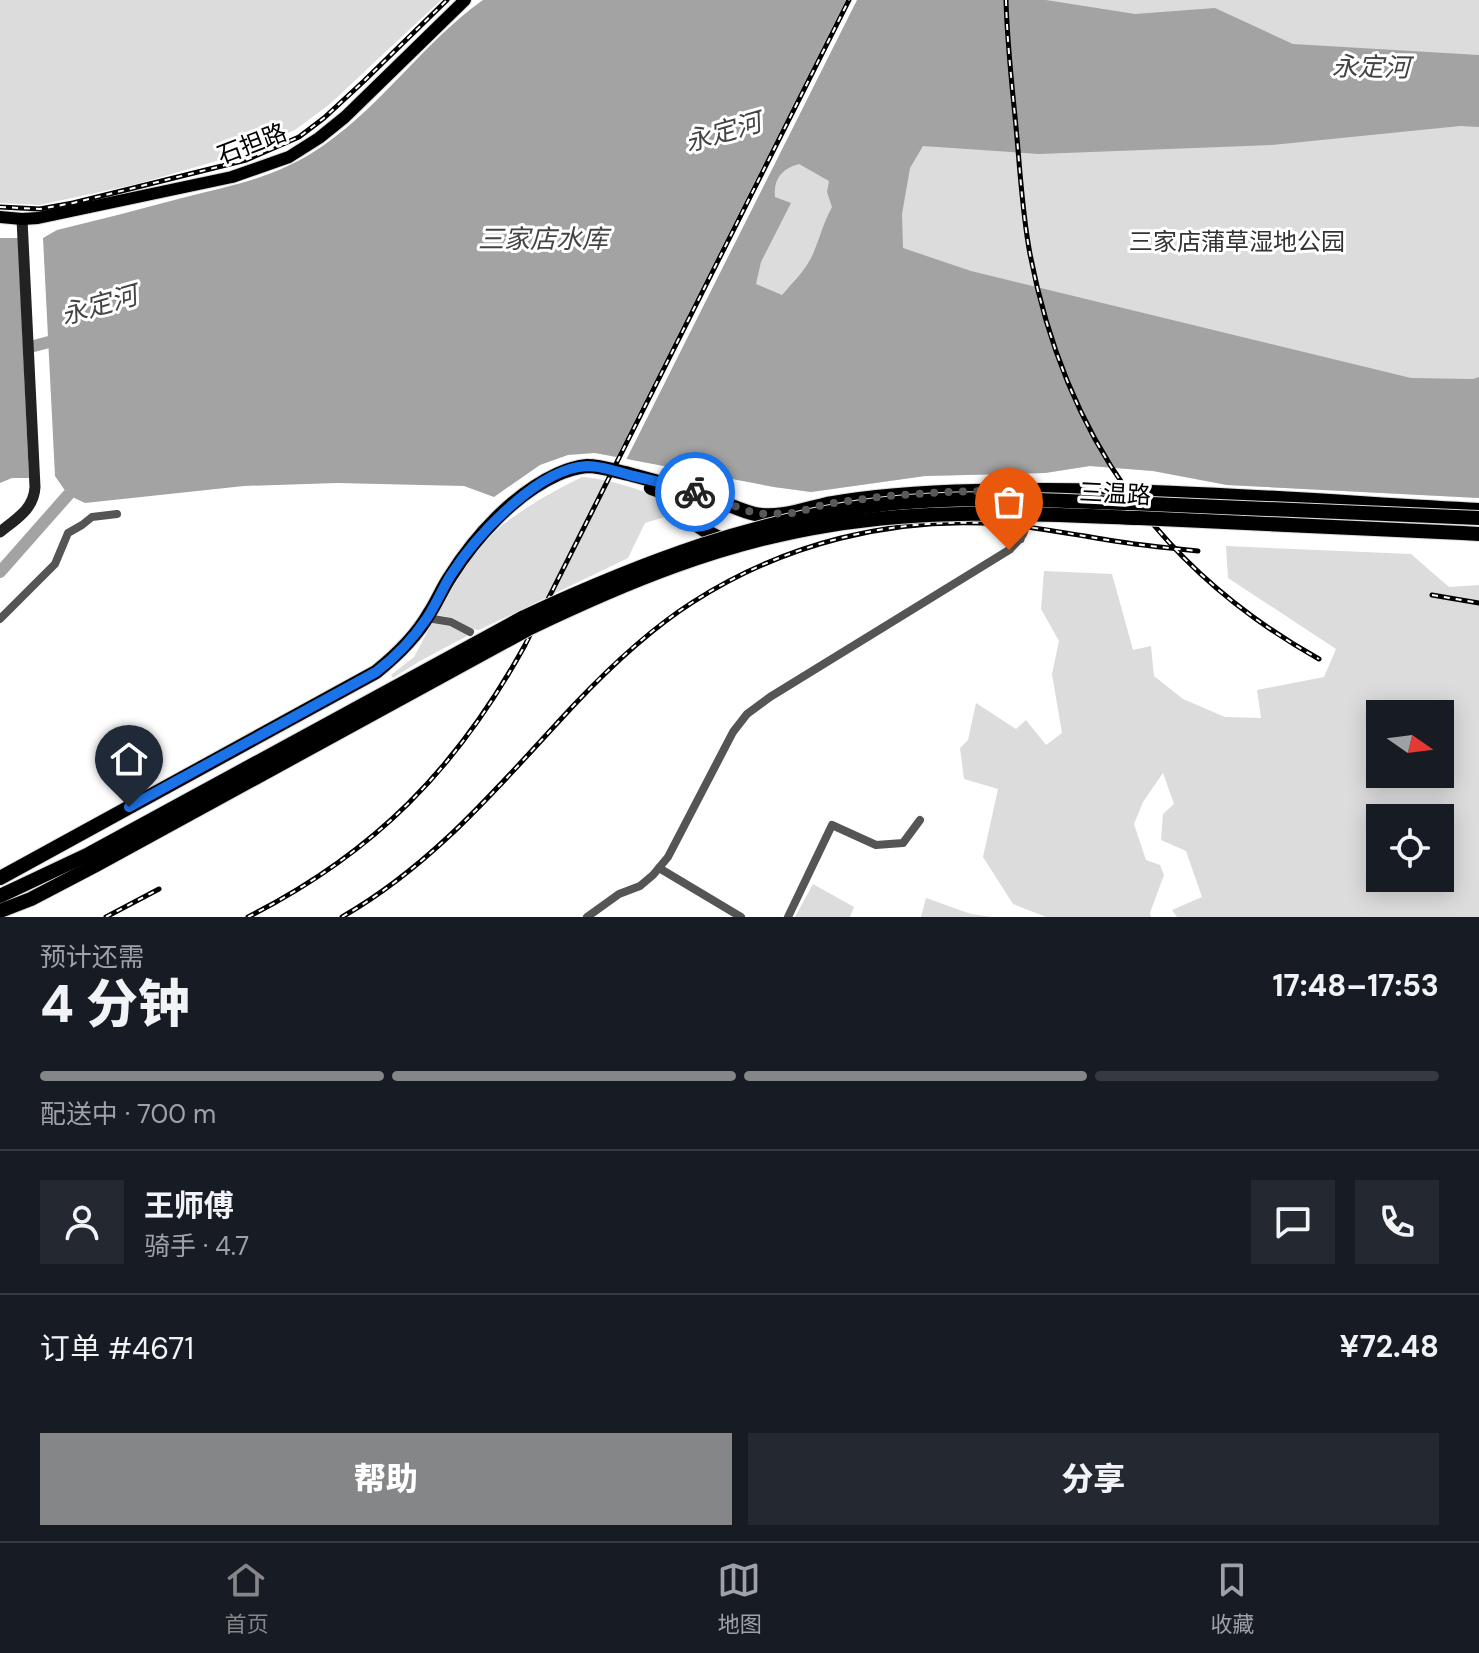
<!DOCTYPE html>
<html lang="zh">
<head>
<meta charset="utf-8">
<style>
  body { margin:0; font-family:"DM Sans","Noto Sans SC",sans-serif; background:#242831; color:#f1f3f6; height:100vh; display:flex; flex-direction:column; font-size:30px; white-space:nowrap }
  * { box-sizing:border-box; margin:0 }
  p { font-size:26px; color:#9ea1a6 }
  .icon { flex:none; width:44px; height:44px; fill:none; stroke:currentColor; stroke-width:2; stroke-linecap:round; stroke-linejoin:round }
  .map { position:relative; height:917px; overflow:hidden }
  .panel { display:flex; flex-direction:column; background:#171b24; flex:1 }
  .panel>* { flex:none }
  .needle { width:52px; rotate:104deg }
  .fabs { position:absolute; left:1366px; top:700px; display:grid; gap:16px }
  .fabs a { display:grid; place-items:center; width:88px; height:88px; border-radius:0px; background:#171b24; box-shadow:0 4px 20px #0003; font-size:40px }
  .pin { position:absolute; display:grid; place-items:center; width:68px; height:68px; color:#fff; margin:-82px -34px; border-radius:50% 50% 50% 0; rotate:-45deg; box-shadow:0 0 8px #0007 }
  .pin .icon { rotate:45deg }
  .courier { position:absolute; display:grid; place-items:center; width:80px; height:80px; margin:-40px; border:6px solid #1a73e8; border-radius:50%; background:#fff; color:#222; box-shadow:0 2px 10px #0007 }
  .head em { font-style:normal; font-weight:800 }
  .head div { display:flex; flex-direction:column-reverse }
  .head { display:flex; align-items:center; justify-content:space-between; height:136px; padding:0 40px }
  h1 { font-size:52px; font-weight:800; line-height:60px }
  .bar { display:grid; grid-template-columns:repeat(4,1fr); gap:12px 8px; align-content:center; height:96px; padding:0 40px }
  .bar i { height:10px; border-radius:6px; background:#363941 }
  .bar .active { background:#858687 }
  .bar p { grid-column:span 4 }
  .line { display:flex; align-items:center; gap:20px; padding:0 40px; border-top:2px solid #363941 }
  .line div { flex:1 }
  .round { display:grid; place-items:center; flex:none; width:84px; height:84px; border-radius:0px; background:#242831 }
  .cta { display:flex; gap:16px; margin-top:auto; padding:16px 40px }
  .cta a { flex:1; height:92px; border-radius:0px; background:#858687; color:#fff; font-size:32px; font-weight:800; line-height:92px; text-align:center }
  .cta a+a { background:#242831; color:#f1f3f6 }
  .dock { display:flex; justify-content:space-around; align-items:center; height:112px; border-top:2px solid #363941; background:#171b24; font-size:22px; color:#9ea1a6 }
  .dock a { display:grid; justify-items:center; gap:4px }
  .dock .active { color:#858687 }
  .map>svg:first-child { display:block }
</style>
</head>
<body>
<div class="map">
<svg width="1479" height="917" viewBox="0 0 1479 917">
  <rect width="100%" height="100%" fill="#fff"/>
  <g fill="#dcdcdc" fill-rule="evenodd">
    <path d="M0 0H441L330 104 295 130 263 144 220 160 137 184 39 205 0 203Z"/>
    <path d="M864 0H1479V498L1227 485 1153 471 1090 466 1045 473 925 476 811 492 774 487 633 460Z"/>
    <path d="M582 477C599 477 655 492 667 503 670 506 672 510 674 514L645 523 628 558 479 630 472 629 453 618 437 615C455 585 471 553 498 529 518 511 557 489 582 477Z"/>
    <path d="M1226 546 1411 554 1449 587 1479 585V917H1177L1172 910 1202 897 1186 851 1161 840 1163 814 1174 804 1163 773 1143 802 1134 824 1146 860 1160 865 1164 875 1150 913 1151 917H1046L1013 904 983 857 998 789 964 779 960 748 968 740 976 703 1016 729 1026 720 1046 745 1062 733 1052 674 1059 641 1041 609 1044 571 1112 574 1133 650 1151 646 1154 676 1183 699 1225 717 1261 718 1257 690 1324 677 1336 649 1228 578ZM1380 714H1440V774H1380ZM1380 818H1440V878H1380Z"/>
    <path d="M432 623 454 627 469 635 420 661 393 678 391 675 414 657Z"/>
    <path d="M813 884 854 907 850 917H795Z"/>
    <path d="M926 898 971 914 992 917H921Z"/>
  </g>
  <g fill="#a3a3a3" fill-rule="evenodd">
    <path d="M483 0H1046L1135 14 1215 8 1293 44 1479 55V127L1460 126 1272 145 1039 154 923 146 910 168 902 214 903 248 971 271 1411 378 1473 379 1479 377V498L1227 485 1153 471 1090 466 1045 473 925 476 811 492 774 487 595 453 568 455 540 465 494 497 464 486 337 483 244 486 85 503 68 495 55 476 43 238 57 230C99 220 140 209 182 198 236 184 277 178 324 145 383 104 424 42 483 0ZM799 164 829 181 827 192 832 207C823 224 820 237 813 254 806 270 793 282 782 295L756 284 761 262 791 203 775 197C773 180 782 168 799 164Z"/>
    <path d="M0 238H18L29 478H12L0 483Z"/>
  </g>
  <path fill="#fff" d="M846 0H857L625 462 615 460Z"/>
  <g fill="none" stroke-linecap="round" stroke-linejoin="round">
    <g stroke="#a3a3a3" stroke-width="12">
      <path d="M0 355 64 338"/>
      <path d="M0 572 68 495"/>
    </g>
    <g stroke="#dbdbdb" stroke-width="14">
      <path id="primary" d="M0 217 22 219 38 218 232 177 289 157 319 138 345 117 465 0"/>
    </g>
    <g stroke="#dbdbdb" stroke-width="16">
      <g id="highway">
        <path d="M651 488C675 495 676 507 692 521 703 531 714 536 727 541"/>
        <path d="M0 878 376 672C397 655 416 637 429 614 437 602 442 589 450 577 475 537 514 494 558 474 567 470 577 467 587 466 601 466 615 471 629 474 658 482 687 489 716 500 728 504 742 511 755 514 779 519 804 509 827 504 876 495 927 492 977 491 1145 486 1312 501 1479 510"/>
      </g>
    </g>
    <g stroke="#555" stroke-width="8">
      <path d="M427 618 451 622 470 632"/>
      <path d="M0 619 55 564 68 533 82 525 92 517 117 514"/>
      <path d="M659 868 741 917"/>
      <path d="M587 917 619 894 640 886 653 875 668 857 733 732 747 714 770 697 1009 550C1024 536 1026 533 1027 513"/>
      <path d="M788 917 832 825 876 845 903 843 920 820"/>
    </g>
    <path stroke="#222" stroke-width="11" d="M0 532C16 519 34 509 35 487L22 219"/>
    <use href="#primary" stroke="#000" stroke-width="12"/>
    <use href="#highway" stroke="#000" stroke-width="14"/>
    <g stroke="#000" stroke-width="5">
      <g id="rail">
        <path d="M1006 0C1007 42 1012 85 1016 127 1020 169 1022 212 1030 254 1065 435 1158 569 1319 659"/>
        <path d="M0 207 40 209 73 203 246 160 299 137 324 118 364 81 447 0"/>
        <path d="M1432 595 1479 603"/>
        <path d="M106 917 159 889"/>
        <path d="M248 917C374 853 457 769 525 645L849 0"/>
        <path d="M342 917C436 863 501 783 574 705 610 667 649 630 693 602 783 544 893 516 1000 524 1036 527 1072 534 1108 540 1138 545 1168 548 1198 551"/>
      </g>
    </g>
    <use href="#rail" stroke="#fff" stroke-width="2" stroke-dasharray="6" stroke-linecap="butt"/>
    <g stroke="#dbdbdb" stroke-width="16" stroke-linecap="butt">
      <g id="highway-bridge">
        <path d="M0 896 89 854 524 617C641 563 757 518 886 504 967 495 1048 501 1128 503 1245 507 1362 512 1479 518"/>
        <path d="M0 911 31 899 96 865 528 629C626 582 722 542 831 525 936 508 1034 514 1139 518 1253 523 1366 528 1479 534"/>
      </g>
    </g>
    <use href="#highway-bridge" stroke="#000" stroke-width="14"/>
  </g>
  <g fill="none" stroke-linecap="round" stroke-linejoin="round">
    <path stroke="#595959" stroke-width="8" stroke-dasharray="0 14.4" d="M695 492 757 514 794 513 826 504 887 496 945 492 1027 490 1026 530 1023 537 1009 550"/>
    <path stroke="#1a73e8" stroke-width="10" d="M129 807 376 672C397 656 413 639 427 618 436 605 442 589 451 575 476 536 538 468 587 466 601 466 616 471 629 475 651 480 673 485 695 492"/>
  </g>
  <g text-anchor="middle" stroke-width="6" stroke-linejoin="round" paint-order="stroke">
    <g font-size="24" fill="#000" stroke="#fff">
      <text transform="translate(252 144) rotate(-21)" y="8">石担路</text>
      <text transform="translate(1115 494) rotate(3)" y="8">三温路</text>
    </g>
    <g font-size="24" fill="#333" stroke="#fff">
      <text x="1237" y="250">三家店蒲草湿地公园</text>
    </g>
    <g font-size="26" font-style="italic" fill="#444" stroke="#fff">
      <text transform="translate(1371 67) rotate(1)" y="9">永定河</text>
      <text transform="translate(723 132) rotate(-16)" y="9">永定河</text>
      <text x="543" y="248">三家店水库</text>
      <text transform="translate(99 305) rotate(-16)" y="9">永定河</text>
    </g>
  </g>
</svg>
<div class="fabs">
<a><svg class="needle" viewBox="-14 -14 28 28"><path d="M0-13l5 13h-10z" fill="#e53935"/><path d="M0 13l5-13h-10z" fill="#9ea1a6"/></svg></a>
<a><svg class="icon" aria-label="locate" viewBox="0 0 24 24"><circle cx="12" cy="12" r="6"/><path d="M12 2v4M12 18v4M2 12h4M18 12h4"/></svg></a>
</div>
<div class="pin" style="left:1009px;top:550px;background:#ea580c"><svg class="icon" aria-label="bag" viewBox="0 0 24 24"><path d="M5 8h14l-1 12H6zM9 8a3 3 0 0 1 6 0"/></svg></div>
<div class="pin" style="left:129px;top:807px;background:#1f2937"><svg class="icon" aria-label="home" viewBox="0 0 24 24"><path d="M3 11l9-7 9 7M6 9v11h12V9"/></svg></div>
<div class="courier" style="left:695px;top:492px"><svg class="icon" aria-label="bike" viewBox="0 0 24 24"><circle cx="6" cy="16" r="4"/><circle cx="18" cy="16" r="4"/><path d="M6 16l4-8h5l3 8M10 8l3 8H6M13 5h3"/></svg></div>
</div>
<section class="panel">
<div class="head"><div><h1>4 分钟</h1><p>预计还需</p></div><em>17:48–17:53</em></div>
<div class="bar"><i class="active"></i><i class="active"></i><i class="active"></i><i></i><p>配送中 · 700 m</p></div>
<div class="line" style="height:144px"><a class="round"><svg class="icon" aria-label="person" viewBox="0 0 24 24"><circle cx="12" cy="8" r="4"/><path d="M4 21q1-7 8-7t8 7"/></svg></a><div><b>王师傅</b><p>骑手 · 4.7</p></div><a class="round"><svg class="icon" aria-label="chat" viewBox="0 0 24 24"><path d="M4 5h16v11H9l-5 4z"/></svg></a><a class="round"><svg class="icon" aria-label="phone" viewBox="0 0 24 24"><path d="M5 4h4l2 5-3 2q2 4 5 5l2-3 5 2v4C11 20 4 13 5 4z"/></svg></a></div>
<div class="line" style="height:104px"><div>订单 #4671</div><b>¥72.48</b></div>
<div class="cta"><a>帮助</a><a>分享</a></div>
</section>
<nav class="dock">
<a class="active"><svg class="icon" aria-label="home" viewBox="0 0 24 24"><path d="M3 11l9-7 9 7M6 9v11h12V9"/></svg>首页</a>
<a><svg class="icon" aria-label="map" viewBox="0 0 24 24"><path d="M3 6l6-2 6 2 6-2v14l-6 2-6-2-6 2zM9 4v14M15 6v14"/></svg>地图</a>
<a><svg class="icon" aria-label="saved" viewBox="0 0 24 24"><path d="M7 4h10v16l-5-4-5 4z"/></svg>收藏</a>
</nav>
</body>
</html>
